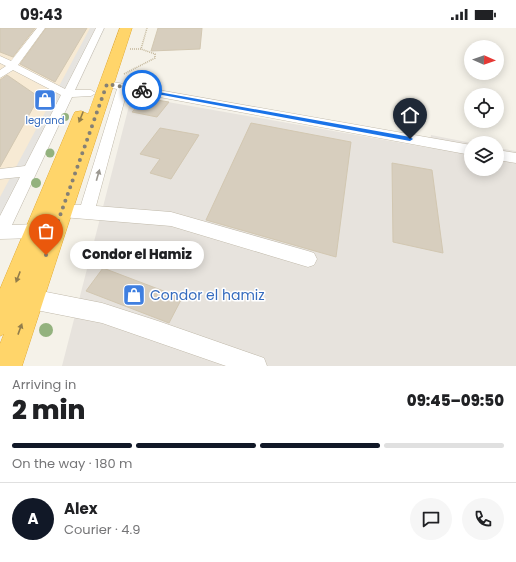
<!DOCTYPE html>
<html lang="en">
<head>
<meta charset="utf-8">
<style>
  body { margin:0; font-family:Poppins,sans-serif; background:#f6f6f6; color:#202124; height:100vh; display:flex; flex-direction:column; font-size:15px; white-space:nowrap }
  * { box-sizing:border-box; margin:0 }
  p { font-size:13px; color:#757577 }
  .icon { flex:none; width:22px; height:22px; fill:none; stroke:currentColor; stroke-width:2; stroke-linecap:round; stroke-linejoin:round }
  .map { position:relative; height:338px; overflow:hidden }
  .drawer { display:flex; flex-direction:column; background:#fff; flex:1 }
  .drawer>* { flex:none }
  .needle { width:26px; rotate:92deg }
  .fabs { position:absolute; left:464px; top:12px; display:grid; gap:8px }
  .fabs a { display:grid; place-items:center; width:40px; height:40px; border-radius:50%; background:#fff; box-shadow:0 2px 10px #0003; font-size:20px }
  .pin { position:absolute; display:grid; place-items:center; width:34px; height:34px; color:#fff; margin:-41px -17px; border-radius:50% 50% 50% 0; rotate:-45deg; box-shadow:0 0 4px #0007 }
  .pin .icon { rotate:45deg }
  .courier { position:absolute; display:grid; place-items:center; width:40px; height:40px; margin:-20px; border:3px solid #1a73e8; border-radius:50%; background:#fff; color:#222; box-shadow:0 1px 5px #0007 }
  .bubble { position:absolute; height:28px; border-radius:14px; background:#fff; box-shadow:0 2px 10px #0003; font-size:13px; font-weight:800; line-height:28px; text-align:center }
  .head em { font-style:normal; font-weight:800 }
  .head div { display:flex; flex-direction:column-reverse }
  .head { display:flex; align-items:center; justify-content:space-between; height:68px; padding:0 12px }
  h1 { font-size:26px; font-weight:800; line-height:30px }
  .bar { display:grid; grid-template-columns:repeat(4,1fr); gap:6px 4px; align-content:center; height:48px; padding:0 12px }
  .bar i { height:5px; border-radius:3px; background:#e0e0e0 }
  .bar .active { background:#111827 }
  .bar p { grid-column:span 4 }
  .line { display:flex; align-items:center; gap:10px; padding:0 12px; border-top:1px solid #e0e0e0 }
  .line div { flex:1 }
  .round { display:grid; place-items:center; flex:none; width:42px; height:42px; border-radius:21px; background:#f6f6f6 }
  .status { display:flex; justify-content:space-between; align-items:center; height:28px; padding:0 20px; background:#fff; direction:ltr }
  .status svg { height:11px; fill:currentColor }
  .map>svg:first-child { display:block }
</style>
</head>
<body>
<div class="status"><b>09:43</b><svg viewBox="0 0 49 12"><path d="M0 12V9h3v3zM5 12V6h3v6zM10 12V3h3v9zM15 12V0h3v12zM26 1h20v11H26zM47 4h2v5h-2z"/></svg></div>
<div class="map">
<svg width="516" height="338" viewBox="0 0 516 338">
  <rect width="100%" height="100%" fill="#f5f2e9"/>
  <path fill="#f7ead4" d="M0 0H92L0 191Z"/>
  <path fill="#e7e3dd" d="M145 70 430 120 431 107 472 115 471 141H497V120L516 123V338H62L130 74Z"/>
  <path fill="#e6e4e0" d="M90 0H105L12 198 0 200V169Z"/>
  <g fill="#d7cebe" stroke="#d2c7b1">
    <path d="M0 0H35L13 29 0 24Z"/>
    <path d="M46 0H87L55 54 20 36Z"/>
    <path d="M158 0H202L200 21 151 23Z"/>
    <path d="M7 47 39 69 0 139V52Z"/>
    <path d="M145 70 169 74 157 89 132 84Z"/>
    <path d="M251 95 351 114 336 229 206 192Z"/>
    <path d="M160 100 199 107 171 151 150 145 160 131 140 126Z"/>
    <path d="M392 135 432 142 443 225 393 214Z"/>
    <path d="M103 240 182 270 169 295 86 263Z"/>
  </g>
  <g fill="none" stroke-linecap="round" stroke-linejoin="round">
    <g stroke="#c1baab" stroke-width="1">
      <g id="minor">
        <path d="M37 0H45L18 37 65 61 96 0H104L75 62H91L96 65 91 68 72 69 12 197 36 196 42 198 44 203 42 208 36 210 0 211V188L20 149 0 151V141L25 138 61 67 13 42 0 50V42L6 38 0 35V28L11 33Z"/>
        <path d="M107 53 471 117V127L127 63 96 178 171 184 308 223 314 225 317 231 314 237 308 239 171 198 62 189 57 188 54 183 57 178 62 177H81L117 61 103 58 102 56Z"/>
        <path d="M497 122 516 125V135L497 132Z"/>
        <path d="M31 261 102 275 158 293 264 330 267 338H226L102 295 31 281 24 278 21 271 24 264Z"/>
      </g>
    </g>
    <g stroke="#e3ac35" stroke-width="1">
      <path id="highway" d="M120 0H132L22 338H0V316L4 306 0 308V261L73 88 75 84 81 83 88 86Z"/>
    </g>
    <g stroke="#c3b79b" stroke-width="1.5" stroke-dasharray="1 1" stroke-linecap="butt">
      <path d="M130 21H141L147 0"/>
      <path d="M124 46 155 30V26L141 21"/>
    </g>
    <use href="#minor" fill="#fff" fill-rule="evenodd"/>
    <use href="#highway" fill="#ffd56a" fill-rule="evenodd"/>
  </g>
  <g fill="#93b27e">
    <circle cx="65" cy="89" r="4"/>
    <circle cx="50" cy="125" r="4.5"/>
    <circle cx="36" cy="155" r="5"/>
    <circle cx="46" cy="302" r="7"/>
  </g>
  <defs><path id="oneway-solid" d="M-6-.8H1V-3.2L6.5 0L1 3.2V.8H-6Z"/></defs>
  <g fill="#927d4b">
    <use href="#oneway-solid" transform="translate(81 89) rotate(112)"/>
    <use href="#oneway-solid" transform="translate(18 249) rotate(111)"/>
    <use href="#oneway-solid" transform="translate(20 301) rotate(-70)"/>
  </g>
  <use fill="#9b9891" href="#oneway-solid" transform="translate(98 147) rotate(-74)"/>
  <path fill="#1a73e8" d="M142 61 410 109 413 111 410 113 141 63Z"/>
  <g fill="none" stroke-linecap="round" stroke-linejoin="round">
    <path stroke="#858075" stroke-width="4" stroke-dasharray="0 7.2" d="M46 227 107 56 142 62"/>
  </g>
  <defs>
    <g id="shop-square" transform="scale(1.15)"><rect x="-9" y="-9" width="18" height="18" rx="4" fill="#3f7fe0" stroke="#fff"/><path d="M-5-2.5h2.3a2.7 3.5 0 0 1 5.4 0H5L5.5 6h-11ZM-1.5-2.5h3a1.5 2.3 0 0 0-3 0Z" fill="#fff"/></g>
  </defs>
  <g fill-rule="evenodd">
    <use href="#shop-square" x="45" y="72"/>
    <use href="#shop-square" x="134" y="267"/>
  </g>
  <g text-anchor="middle" stroke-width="3" stroke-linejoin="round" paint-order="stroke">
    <g font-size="10" fill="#366cbe" stroke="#fff">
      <text x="45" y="96">legrand</text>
    </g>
    <g font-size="14" fill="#366cbe" stroke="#fff" text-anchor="start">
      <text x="150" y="272">Condor el hamiz</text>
    </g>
  </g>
</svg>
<div class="fabs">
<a><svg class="needle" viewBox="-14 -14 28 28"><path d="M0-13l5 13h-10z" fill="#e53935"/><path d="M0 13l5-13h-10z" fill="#757577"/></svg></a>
<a><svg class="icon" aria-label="locate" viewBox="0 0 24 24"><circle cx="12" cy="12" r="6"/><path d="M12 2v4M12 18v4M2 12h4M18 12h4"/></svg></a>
<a><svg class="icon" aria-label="layers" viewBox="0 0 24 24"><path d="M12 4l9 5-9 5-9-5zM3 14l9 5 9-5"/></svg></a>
</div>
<div class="pin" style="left:46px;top:227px;background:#ea580c"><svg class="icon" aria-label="bag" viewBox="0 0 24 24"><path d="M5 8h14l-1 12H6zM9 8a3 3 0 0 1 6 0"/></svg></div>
<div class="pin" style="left:410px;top:111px;background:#1f2937"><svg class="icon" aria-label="home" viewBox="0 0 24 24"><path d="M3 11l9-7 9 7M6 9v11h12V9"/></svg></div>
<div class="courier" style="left:142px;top:62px"><svg class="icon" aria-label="bike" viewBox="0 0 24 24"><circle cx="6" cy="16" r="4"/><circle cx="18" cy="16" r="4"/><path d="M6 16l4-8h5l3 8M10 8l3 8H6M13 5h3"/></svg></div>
<div class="bubble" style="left:70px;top:213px;width:134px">Condor el Hamiz</div>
</div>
<section class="drawer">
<div class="head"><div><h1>2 min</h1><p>Arriving in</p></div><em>09:45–09:50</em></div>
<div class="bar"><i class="active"></i><i class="active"></i><i class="active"></i><i></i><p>On the way · 180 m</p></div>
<div class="line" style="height:72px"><b class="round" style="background:#111827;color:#fff">A</b><div><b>Alex</b><p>Courier · 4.9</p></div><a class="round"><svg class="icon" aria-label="chat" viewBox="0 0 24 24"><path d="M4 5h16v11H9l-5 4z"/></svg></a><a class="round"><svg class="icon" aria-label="phone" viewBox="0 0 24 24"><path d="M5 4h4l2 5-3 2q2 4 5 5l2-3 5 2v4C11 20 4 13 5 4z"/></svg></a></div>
</section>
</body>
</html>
